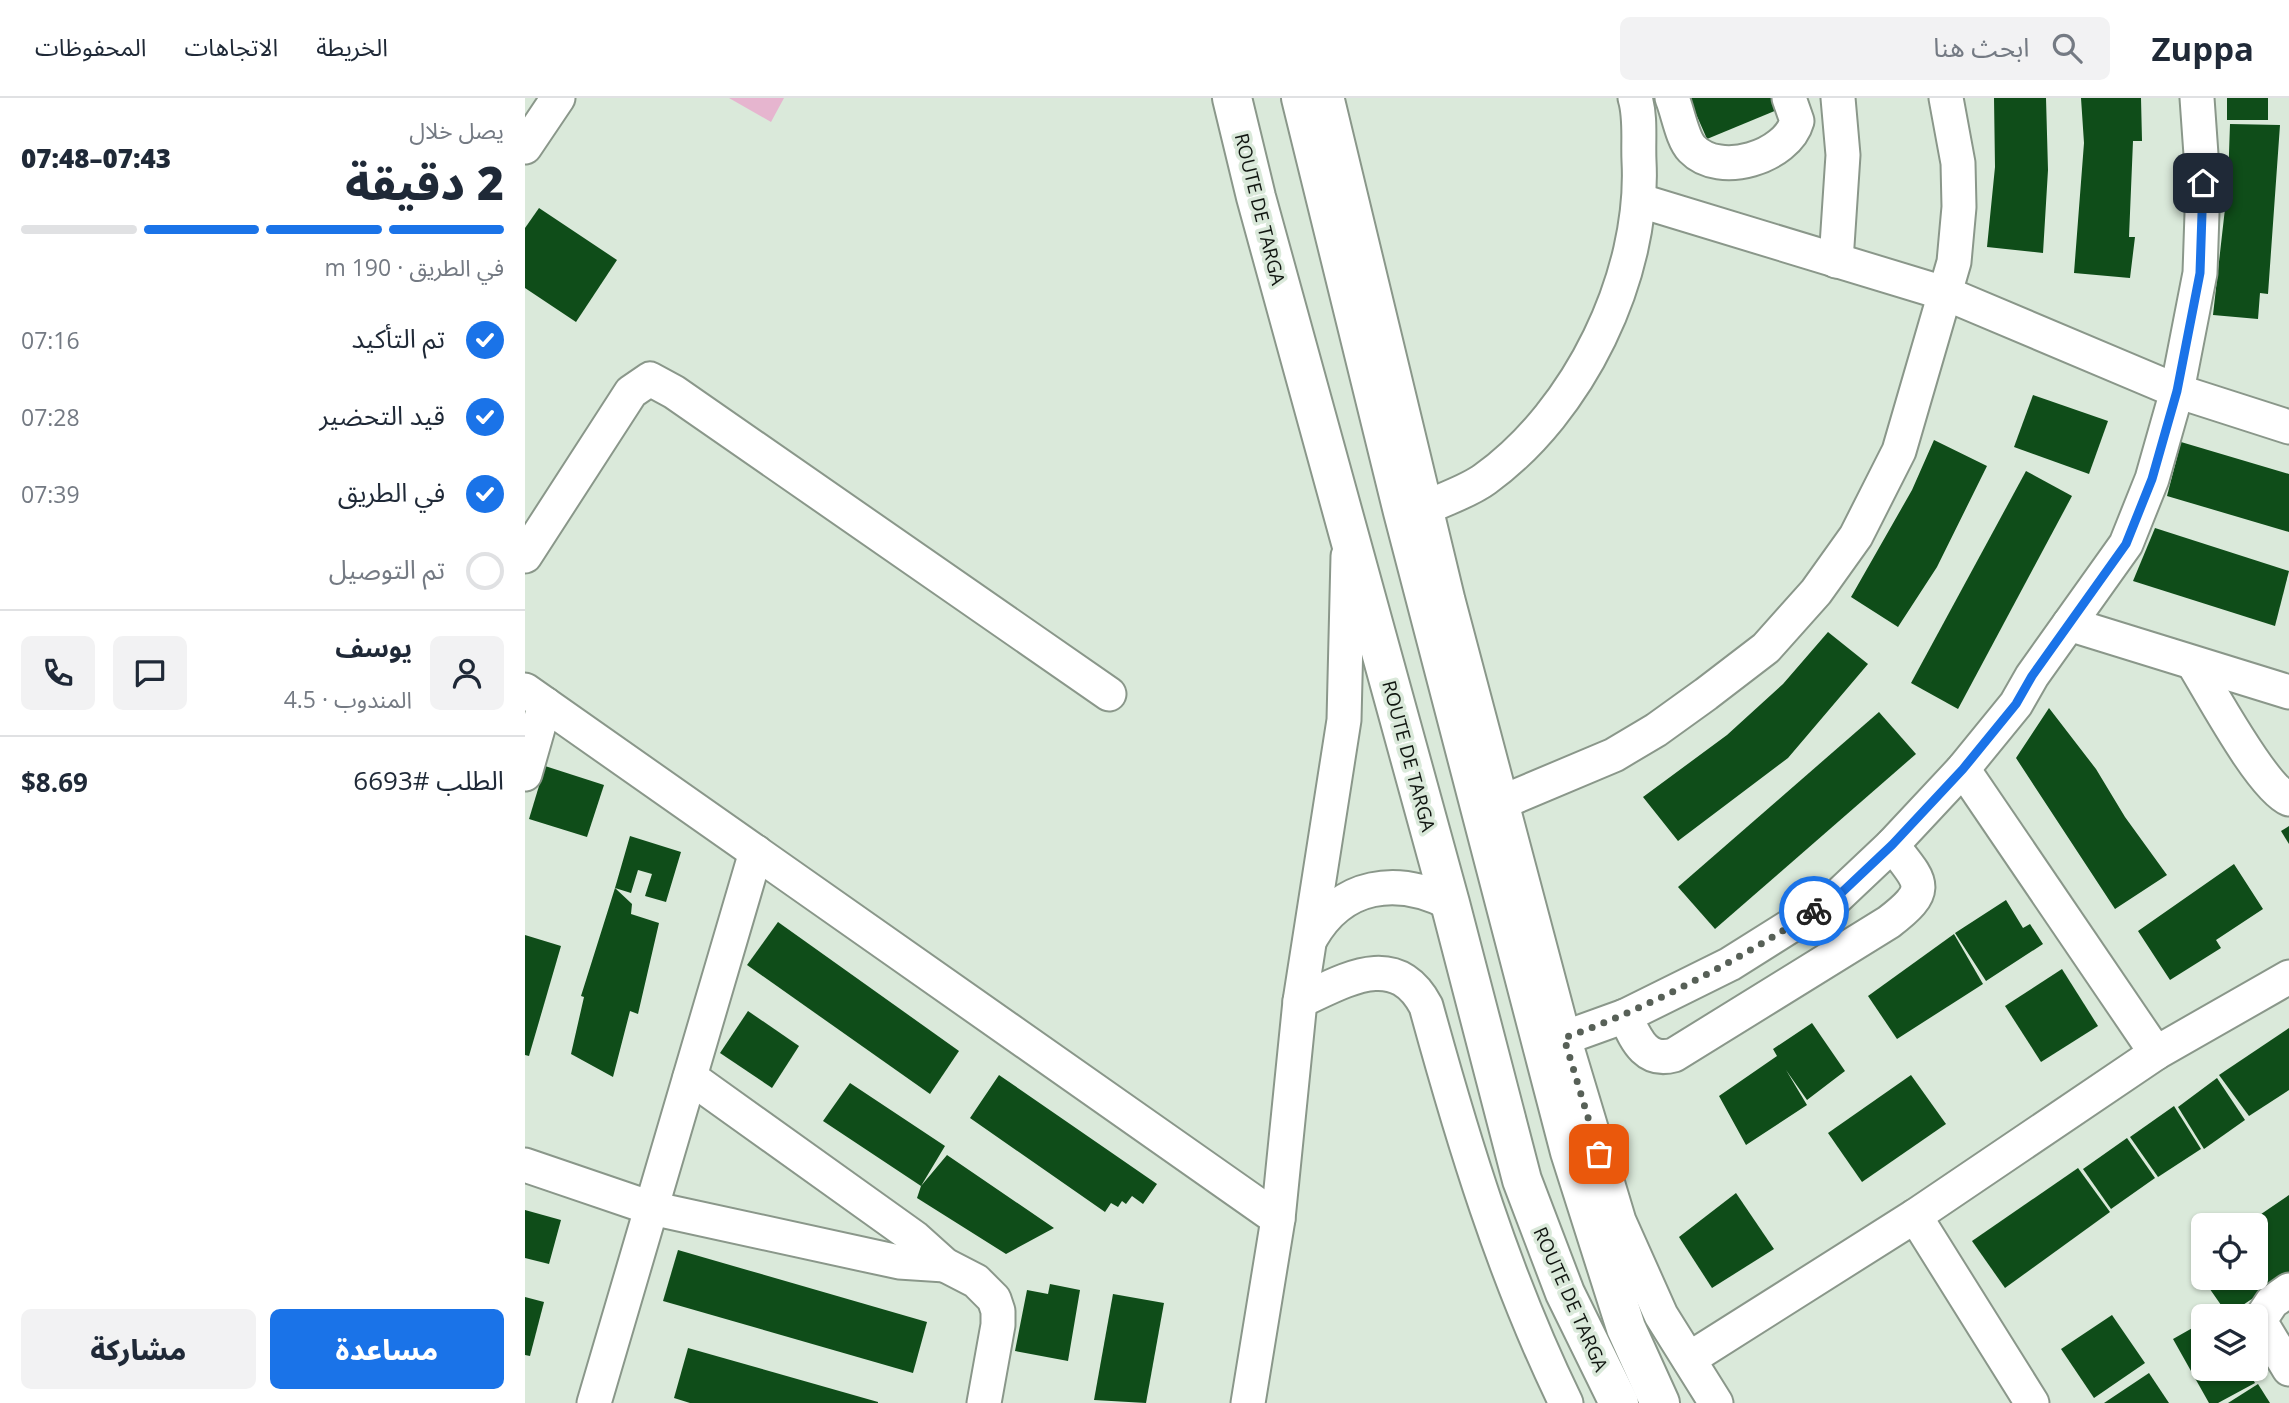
<!DOCTYPE html>
<html lang="ar">
<head>
<meta charset="utf-8">
<style>
  body { margin:0; font-family:"Open Sans","Noto Sans Arabic",sans-serif; background:#f2f2f3; color:#1f2937; direction:rtl; height:100vh; display:flex; flex-direction:column; font-size:26px; white-space:nowrap }
  * { box-sizing:border-box; margin:0 }
  p { font-size:23px; color:#747a83 }
  .icon { flex:none; width:38px; height:38px; fill:none; stroke:currentColor; stroke-width:2; stroke-linecap:round; stroke-linejoin:round }
  .map { position:relative; flex:1; overflow:hidden; direction:ltr }
  .sheet { display:flex; flex-direction:column; background:#fff; width:525px }
  .sheet>* { flex:none }
  .buttons { position:absolute; left:1666px; top:1115px; display:grid; gap:14px }
  .buttons a { display:grid; place-items:center; width:77px; height:77px; border-radius:10px; background:#fff; box-shadow:0 2px 5px #0004; font-size:35px }
  .pin { position:absolute; display:grid; place-items:center; width:60px; height:60px; color:#fff; margin:-30px; border-radius:14px; box-shadow:0 4px 10px #0006 }
  .courier { position:absolute; display:grid; place-items:center; width:70px; height:70px; margin:-35px; border:5px solid #1a73e8; border-radius:50%; background:#fff; color:#222; box-shadow:0 2px 9px #0007 }
  .summary em { font-style:normal; font-weight:800 }
  .summary div { display:flex; flex-direction:column-reverse }
  .summary { display:flex; align-items:center; justify-content:space-between; height:119px; padding:0 21px }
  h1 { font-size:46px; font-weight:800; line-height:52px }
  .bar { display:grid; grid-template-columns:repeat(4,1fr); gap:10px 7px; align-content:center; height:84px; padding:0 21px }
  .bar i { height:9px; border-radius:5px; background:#e0e1e3 }
  .bar .on { background:#1a73e8 }
  .bar p { grid-column:span 4 }
  .line { display:flex; align-items:center; gap:18px; padding:0 21px; border-top:2px solid #e0e1e3 }
  .line div { flex:1 }
  .round { display:grid; place-items:center; flex:none; width:74px; height:74px; border-radius:10px; background:#f2f2f3 }
  ol { padding:0 21px; list-style:none }
  li { display:flex; align-items:center; gap:21px; height:77px }
  li p { margin-inline-start:auto }
  li .icon { padding:7px; border-radius:50%; background:#1a73e8; color:#fff; stroke-width:4 }
  li:last-child { color:#747a83 }
  li i { width:38px; height:38px; border:4px solid #e0e1e3; border-radius:50% }
  .primary-button { display:flex; gap:14px; margin-top:auto; padding:14px 21px }
  .primary-button a { flex:1; height:80px; border-radius:10px; background:#1a73e8; color:#fff; font-size:28px; font-weight:800; line-height:80px; text-align:center }
  .primary-button a+a { background:#f2f2f3; color:#1f2937 }
  header { display:flex; align-items:center; gap:42px; box-sizing:border-box; height:98px; padding:0 35px; background:#fff; border-bottom:2px solid #e0e1e3 }
  header strong { font-size:33px }
  nav { display:flex; gap:38px; margin-inline-start:auto; font-size:24px }
  .search { width:490px; height:63px; background:#f2f2f3; display:flex; align-items:center; gap:18px; box-sizing:border-box; padding:0 24px; border-radius:10px; color:#747a83; font-size:26px }
  main { display:flex; flex:1; min-height:0 }
  .map>svg:first-child { display:block }
</style>
</head>
<body>
<header>
<strong>Zuppa</strong>
<div class="search"><svg class="icon" aria-label="search" viewBox="0 0 24 24"><circle cx="10" cy="10" r="6"/><path d="M15 15l6 6"/></svg>ابحث هنا</div>
<nav><a>الخريطة</a><a>الاتجاهات</a><a>المحفوظات</a></nav>
</header>
<main>
<div class="map">
<svg width="1764" height="1305" viewBox="0 0 1764 1305">
  <rect width="100%" height="100%" fill="#dae9da"/>
  <path fill="#e6b5cf" d="M204 0H259L246 24Z"/>
  <g fill="#0f4d19">
    <path d="M1164 0H1247L1252 12 1182 41Z"/>
    <path d="M1469 0H1521L1523 72 1518 155 1462 149 1470 69Z"/>
    <path d="M1556 0H1616L1617 43H1608L1604 139H1610L1605 180 1549 175 1559 45Z"/>
    <rect x="1702" y="0" width="41" height="22"/>
    <path d="M1705 26 1755 27 1743 196 1735 195 1733 221 1688 217 1703 84Z"/>
    <path d="M14 110 92 162 51 224 0 190V130Z"/>
    <path d="M1508 297 1583 323 1564 376 1489 349Z"/>
    <path d="M1409 342 1462 368 1412 469 1373 529 1326 499 1387 392Z"/>
    <path d="M1656 344 1764 376V434L1642 398Z"/>
    <path d="M1501 373 1547 398 1433 611 1386 585Z"/>
    <path d="M1630 430 1764 473 1750 528 1608 483Z"/>
    <path d="M1303 534 1343 566 1263 660 1153 743 1118 699 1202 637 1258 586Z"/>
    <path d="M1524 610 1571 671 1600 719 1642 777 1590 811 1491 660Z"/>
    <path d="M1354 614 1391 656 1190 831 1153 789Z"/>
    <path d="M20 668 79 687 62 739 4 721Z"/>
    <path d="M1764 728V746L1756 733Z"/>
    <path d="M105 738 156 754 141 804 120 798 127 776 113 772 106 795 90 790Z"/>
    <path d="M1709 766 1738 811 1691 842 1696 850 1645 882 1613 833Z"/>
    <path d="M90 790 107 806 106 816 134 825 113 916 105 913 88 979 46 956 59 899 56 898Z"/>
    <path d="M1481 802 1498 830 1505 826 1518 846 1461 883 1430 835Z"/>
    <path d="M253 824 434 953 405 996 222 867Z"/>
    <path d="M1429 836 1458 886 1372 941 1343 898Z"/>
    <path d="M0 837 36 848 4 958 0 957Z"/>
    <path d="M1537 871 1573 928 1516 964 1480 908Z"/>
    <path d="M223 913 274 948 247 990 195 955Z"/>
    <path d="M1287 925 1320 973 1282 1002 1261 972 1282 1007 1221 1047 1194 998 1252 958 1248 951Z"/>
    <path d="M1764 930V992L1724 1018 1694 977Z"/>
    <path d="M474 977 632 1086 618 1106 607 1098 601 1106 597 1103 593 1109 586 1105 580 1114 445 1020Z"/>
    <path d="M1386 977 1421 1026 1337 1084 1303 1035Z"/>
    <path d="M1692 980 1720 1022 1679 1051 1653 1009Z"/>
    <path d="M325 985 420 1048 396 1088 422 1057 529 1130 481 1156 392 1100 396 1088 298 1023Z"/>
    <path d="M1649 1008 1676 1051 1633 1079 1605 1039Z"/>
    <path d="M1602 1040 1630 1080 1586 1111 1558 1071Z"/>
    <path d="M1553 1070 1585 1114 1480 1190 1447 1143Z"/>
    <path d="M1211 1095 1249 1151 1187 1190 1154 1139Z"/>
    <path d="M1764 1097V1176L1703 1217 1666 1164 1678 1156V1180H1731V1127H1720Z"/>
    <path d="M0 1112 36 1122 24 1166 0 1160Z"/>
    <path d="M153 1152 402 1224 388 1275 138 1203Z"/>
    <path d="M525 1186 555 1192 543 1263 490 1253 502 1192 523 1196Z"/>
    <path d="M588 1196 639 1205 621 1305 569 1302Z"/>
    <path d="M0 1199 19 1204 5 1258 0 1257Z"/>
    <path d="M1587 1217 1620 1265 1569 1300 1536 1251Z"/>
    <path d="M1678 1224V1270H1722L1730 1285 1693 1305H1684L1648 1241Z"/>
    <path d="M163 1250 353 1304V1305H165L149 1300Z"/>
    <path d="M1624 1275 1644 1305H1579Z"/>
    <path d="M1733 1286 1745 1305H1703Z"/>
  </g>
  <g fill="none" stroke-linecap="round" stroke-linejoin="round">
    <g stroke="#8a978a" stroke-width="37">
      <g id="minor">
        <path d="M802 0 923 502 1039 940 1094 1123 1136 1217 1191 1305"/>
        <path d="M1147 0C1153 14 1157 41 1167 51 1195 80 1262 59 1272 23L1264 0"/>
        <path d="M0 49 33 0"/>
        <path d="M1116 103 1422 196 1652 293 1764 329"/>
        <path d="M1311 163 1318 57 1313 0"/>
        <path d="M903 409C921 400 944 393 960 381 1054 313 1120 178 1114 63 1113 43 1116 19 1110 0"/>
        <path d="M0 458 106 294 125 281 149 294 584 596"/>
        <path d="M1544 526 1764 594"/>
        <path d="M1668 565C1686 594 1737 690 1764 701"/>
        <path d="M0 592 753 1121"/>
        <path d="M1438 671 1631 955"/>
        <path d="M0 676 20 606"/>
        <path d="M975 705 1089 657 1131 632 1181 596 1241 550 1291 494 1331 438 1374 353 1429 164 1434 109 1433 65 1421 0"/>
        <path d="M786 840C817 785 872 778 925 805"/>
        <path d="M775 903C819 883 870 850 901 908 938 1043 979 1178 1041 1305"/>
        <path d="M1100 918C1111 941 1120 965 1149 957L1364 824C1407 791 1397 785 1367 747"/>
        <path d="M1039 940 1100 918 1205 866 1313 798 1367 747 1438 671 1491 606 1507 578 1601 446 1627 381 1652 293 1675 175 1678 85 1672 0"/>
        <path d="M165 979 390 1140 420 1167 451 1183 469 1201 473 1213V1227L459 1305"/>
        <path d="M0 1067 126 1110 374 1164 420 1167"/>
        <path d="M1390 1118 1507 1305"/>
        <path d="M1764 1192 1747 1204 1737 1219 1738 1228 1764 1271"/>
        <path d="M1164 1261 1390 1118 1631 955 1764 879"/>
        <path d="M69 1305 231 754"/>
        <path d="M723 1305 753 1121 775 903 819 622 823 458"/>
      </g>
    </g>
    <g stroke="#8a978a" stroke-width="42">
      <g id="major">
        <path d="M707 0 731 99 925 805 997 1082 1040 1195 1094 1305"/>
        <path d="M776 0 878 414 1045 1054 1101 1230 1135 1305"/>
      </g>
    </g>
    <use href="#minor" stroke="#fff" stroke-width="33"/>
    <use href="#major" stroke="#fff" stroke-width="38"/>
  </g>
  <g fill="none" stroke-linecap="round" stroke-linejoin="round">
    <path stroke="#576057" stroke-width="7" stroke-dasharray="0 12.6" d="M1074 1056 1039 940C1128 908 1210 864 1289 813"/>
    <path stroke="#1a73e8" stroke-width="9" d="M1289 813 1313 798 1367 747 1438 671 1491 606 1507 578 1601 446 1627 381 1652 293 1675 175 1678 85"/>
  </g>
  <g text-anchor="middle" stroke-width="7" stroke-linejoin="round" paint-order="stroke">
    <g font-size="19" fill="#111611" stroke="#dae9da">
      <text transform="translate(735 111) rotate(76)" y="7">ROUTE DE TARGA</text>
      <text transform="translate(884 658) rotate(75)" y="7">ROUTE DE TARGA</text>
      <text transform="translate(1046 1201) rotate(66)" y="7">ROUTE DE TARGA</text>
    </g>
  </g>
</svg>
<div class="buttons">
<a><svg class="icon" aria-label="locate" viewBox="0 0 24 24"><circle cx="12" cy="12" r="6"/><path d="M12 2v4M12 18v4M2 12h4M18 12h4"/></svg></a>
<a><svg class="icon" aria-label="layers" viewBox="0 0 24 24"><path d="M12 4l9 5-9 5-9-5zM3 14l9 5 9-5"/></svg></a>
</div>
<div class="pin" style="left:1074px;top:1056px;background:#ea580c"><svg class="icon" aria-label="bag" viewBox="0 0 24 24"><path d="M5 8h14l-1 12H6zM9 8a3 3 0 0 1 6 0"/></svg></div>
<div class="pin" style="left:1678px;top:85px;background:#1f2937"><svg class="icon" aria-label="home" viewBox="0 0 24 24"><path d="M3 11l9-7 9 7M6 9v11h12V9"/></svg></div>
<div class="courier" style="left:1289px;top:813px"><svg class="icon" aria-label="bike" viewBox="0 0 24 24"><circle cx="6" cy="16" r="4"/><circle cx="18" cy="16" r="4"/><path d="M6 16l4-8h5l3 8M10 8l3 8H6M13 5h3"/></svg></div>
</div>
<section class="sheet">
<div class="summary"><div><h1>2 دقيقة</h1><p>يصل خلال</p></div><em>07:43–07:48</em></div>
<div class="bar"><i class="on"></i><i class="on"></i><i class="on"></i><i></i><p>في الطريق · 190 m</p></div>
<ol>
<li><svg class="icon" aria-label="check" viewBox="0 0 24 24"><path d="M5 12l5 5 9-10"/></svg>تم التأكيد<p>07:16</p></li>
<li><svg class="icon" aria-label="check" viewBox="0 0 24 24"><path d="M5 12l5 5 9-10"/></svg>قيد التحضير<p>07:28</p></li>
<li><svg class="icon" aria-label="check" viewBox="0 0 24 24"><path d="M5 12l5 5 9-10"/></svg>في الطريق<p>07:39</p></li>
<li><i></i>تم التوصيل</li>
</ol>
<div class="line" style="height:126px"><a class="round"><svg class="icon" aria-label="person" viewBox="0 0 24 24"><circle cx="12" cy="8" r="4"/><path d="M4 21q1-7 8-7t8 7"/></svg></a><div><b>يوسف</b><p>المندوب · 4.5</p></div><a class="round"><svg class="icon" aria-label="chat" viewBox="0 0 24 24"><path d="M4 5h16v11H9l-5 4z"/></svg></a><a class="round"><svg class="icon" aria-label="phone" viewBox="0 0 24 24"><path d="M5 4h4l2 5-3 2q2 4 5 5l2-3 5 2v4C11 20 4 13 5 4z"/></svg></a></div>
<div class="line" style="height:91px"><div>الطلب #6693</div><b>$8.69</b></div>
<div class="primary-button"><a>مساعدة</a><a>مشاركة</a></div>
</section>
</main>
</body>
</html>
